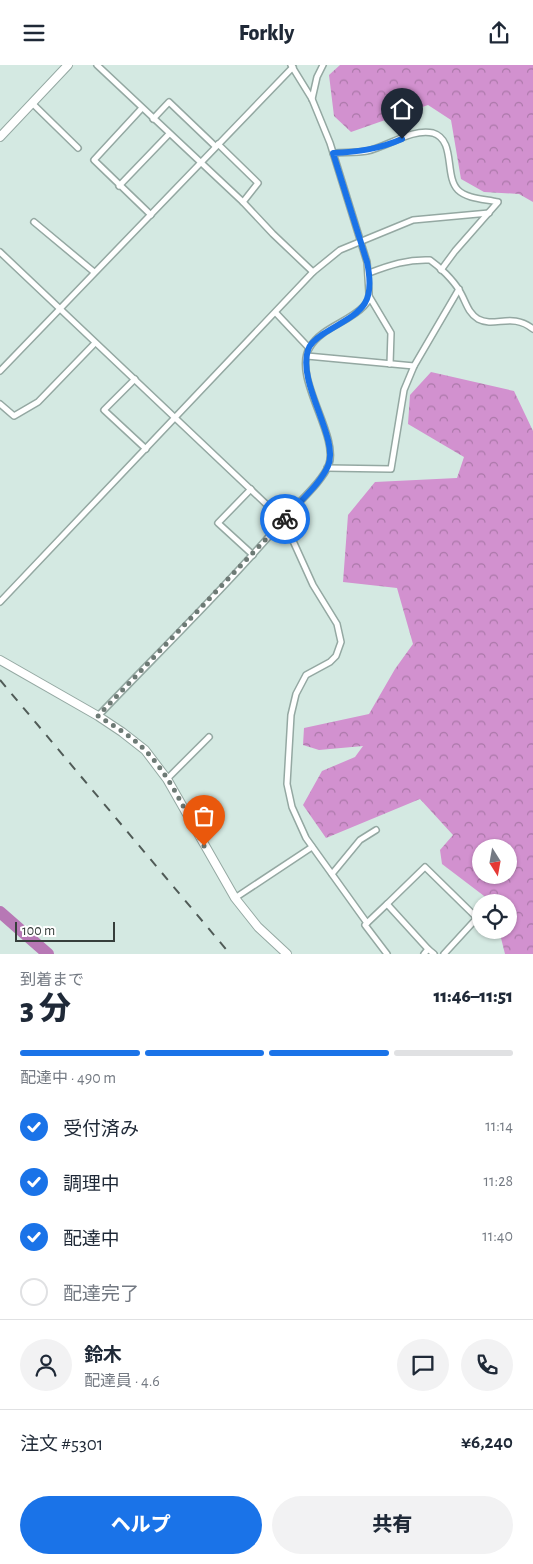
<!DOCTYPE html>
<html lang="ja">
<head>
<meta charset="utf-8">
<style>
  body { margin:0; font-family:"Alegreya Sans","Noto Sans JP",sans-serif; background:#f2f2f3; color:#1f2937; height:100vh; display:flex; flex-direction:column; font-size:19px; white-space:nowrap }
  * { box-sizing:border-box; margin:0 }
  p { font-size:16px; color:#747a83 }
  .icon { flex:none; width:28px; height:28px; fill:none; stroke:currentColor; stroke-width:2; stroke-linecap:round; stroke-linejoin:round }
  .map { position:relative; height:889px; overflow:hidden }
  .drawer { display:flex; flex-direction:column; background:#fff; flex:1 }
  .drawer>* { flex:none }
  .needle { width:32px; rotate:169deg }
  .tools { position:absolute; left:472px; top:774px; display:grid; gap:10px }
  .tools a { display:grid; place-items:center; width:45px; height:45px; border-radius:50%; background:#fff; box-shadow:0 1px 4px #0004; font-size:25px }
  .scale { position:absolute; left:15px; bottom:12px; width:100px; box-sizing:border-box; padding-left:5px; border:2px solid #363e3b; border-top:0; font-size:14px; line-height:18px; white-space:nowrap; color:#363e3b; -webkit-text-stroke:4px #fff; paint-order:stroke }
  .pin { position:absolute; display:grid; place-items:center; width:42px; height:42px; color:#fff; margin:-51px -21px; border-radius:50% 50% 50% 0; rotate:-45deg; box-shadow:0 0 5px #0007 }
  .pin .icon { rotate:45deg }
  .courier { position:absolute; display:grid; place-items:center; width:50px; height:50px; margin:-25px; border:4px solid #1a73e8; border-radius:50%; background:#fff; color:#222; box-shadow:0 1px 6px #0007 }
  .head em { font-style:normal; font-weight:800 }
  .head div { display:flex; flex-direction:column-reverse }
  .head { display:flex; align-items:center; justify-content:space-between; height:85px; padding:0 20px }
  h1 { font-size:32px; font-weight:800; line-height:38px }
  .bar { display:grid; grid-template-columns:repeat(4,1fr); gap:8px 5px; align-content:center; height:60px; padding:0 20px }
  .bar i { height:6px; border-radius:4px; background:#e0e1e3 }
  .bar .active { background:#1a73e8 }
  .bar p { grid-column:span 4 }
  .line { display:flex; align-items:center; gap:12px; padding:0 20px; border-top:1px solid #e0e1e3 }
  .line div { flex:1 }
  .round { display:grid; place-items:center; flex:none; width:52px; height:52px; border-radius:26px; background:#f2f2f3 }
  ol { padding:0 20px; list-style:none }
  li { display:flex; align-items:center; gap:15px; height:55px }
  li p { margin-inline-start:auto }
  li .icon { padding:5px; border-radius:50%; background:#1a73e8; color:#fff; stroke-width:4 }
  li:last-child { color:#747a83 }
  li i { width:28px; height:28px; border:2px solid #e0e1e3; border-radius:50% }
  .cta { display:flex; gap:10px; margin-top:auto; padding:10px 20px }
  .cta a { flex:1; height:58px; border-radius:30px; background:#1a73e8; color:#fff; font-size:20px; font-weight:800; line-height:58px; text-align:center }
  .cta a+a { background:#f2f2f3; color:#1f2937 }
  header { display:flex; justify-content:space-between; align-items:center; height:65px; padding:0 20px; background:#fff; font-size:22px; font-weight:800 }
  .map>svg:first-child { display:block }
</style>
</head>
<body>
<header><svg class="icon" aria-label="menu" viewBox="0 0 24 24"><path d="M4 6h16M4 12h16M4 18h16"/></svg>Forkly<svg class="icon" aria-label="share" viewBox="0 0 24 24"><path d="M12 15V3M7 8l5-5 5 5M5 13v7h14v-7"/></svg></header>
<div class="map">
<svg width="533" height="889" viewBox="0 0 533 889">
  <defs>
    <pattern id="forest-crowns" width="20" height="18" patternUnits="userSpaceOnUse" patternTransform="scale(1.25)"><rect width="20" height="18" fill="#d291cf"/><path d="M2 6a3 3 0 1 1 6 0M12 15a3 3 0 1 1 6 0" fill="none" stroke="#ab78a9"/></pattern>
  </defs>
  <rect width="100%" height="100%" fill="#d4e9e2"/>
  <g fill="url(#forest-crowns)" fill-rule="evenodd">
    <path d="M340 0H533V137L519 129 484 127 461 114 451 55 428 40 351 67 334 51 329 10Z"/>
    <path d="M431 307 514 326 533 366V889H505L499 865H509V838L492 837 442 799 440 785 453 770 420 734 326 773 303 740 322 706 355 692 363 681 319 685 303 680 304 663 369 649 395 604 413 579 397 523 343 517 348 450 375 417 457 413 464 392 408 359 410 330ZM481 782H509V810H481Z"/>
  </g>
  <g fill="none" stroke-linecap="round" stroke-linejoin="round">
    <path stroke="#b778b5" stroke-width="12" d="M0 847 48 889"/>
    <g stroke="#94a8a2" stroke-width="8">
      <g id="street">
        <path d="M97 0 243 137 273 169 313 207"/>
        <path d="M312 34 317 12 323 0"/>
        <path d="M32 38 78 83"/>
        <path d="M142 43 94 95 151 150"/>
        <path d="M153 54 169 37 215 81"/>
        <path d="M218 79 258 118 243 137"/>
        <path d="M333 88C344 87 356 88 367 86 387 82 412 63 433 68 456 75 444 111 458 125 467 134 486 134 498 137L455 186 441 205"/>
        <path d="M119 121 169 69"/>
        <path d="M34 157 94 207"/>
        <path d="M0 187 284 456 313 520 337 559 341 577 336 591 330 597 306 610 296 629 291 650 287 719 292 742 306 773 367 858 387 839 428 884 424 889"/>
        <path d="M369 208C390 200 408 194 430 195 440 202 453 215 459 225 466 236 467 247 478 254 495 263 512 247 533 264"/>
        <path d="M369 231 391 268 390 299"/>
        <path d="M276 248 309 283"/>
        <path d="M307 291 414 301"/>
        <path d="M0 306 293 2"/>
        <path d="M135 314 104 345 146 384"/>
        <path d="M0 339 14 351 38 337 95 278"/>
        <path d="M327 403 391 404 404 325 414 301 459 224"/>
        <path d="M251 424 218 458 253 490"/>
        <path d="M0 537 313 207 340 185 413 155 489 148"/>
        <path d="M98 651C163 583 230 518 291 446 302 434 324 414 329 399 339 370 291 310 310 282 321 263 349 257 364 241L369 235V228L367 197 330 78 312 34 291 0"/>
        <path d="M167 714 209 672"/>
        <path d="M332 809 360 775 376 765"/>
        <path d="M235 833 312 782"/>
        <path d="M387 839 425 802 477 853 444 889"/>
        <path d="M367 858 365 860 387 889"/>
        <path d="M428 884 434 889"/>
      </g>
    </g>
    <g stroke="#94a8a2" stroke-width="10">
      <g id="secondary">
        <path d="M0 72 68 0"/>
        <path d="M0 595 98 651 122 667 145 685 167 714 235 833 258 862 287 889"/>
      </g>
    </g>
    <use href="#street" stroke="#fff" stroke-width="5"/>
    <use href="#secondary" stroke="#fff" stroke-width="8"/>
    <path stroke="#505b57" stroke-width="2" stroke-dasharray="9 9" stroke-linecap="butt" d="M0 615 230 889"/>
  </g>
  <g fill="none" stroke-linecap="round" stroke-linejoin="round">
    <path stroke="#6d7a75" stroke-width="5" stroke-dasharray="0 9" d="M204 781C186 748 171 712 145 685 131 671 114 661 98 651L285 454"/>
    <path stroke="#1a73e8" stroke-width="6" d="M285 454C298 437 319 421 328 401 340 374 297 319 308 285 310 278 317 273 323 269 358 247 377 244 367 197L333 88C358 87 379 84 402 74"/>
  </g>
</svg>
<div class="tools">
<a><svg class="needle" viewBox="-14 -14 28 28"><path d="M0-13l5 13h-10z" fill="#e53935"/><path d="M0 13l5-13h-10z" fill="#747a83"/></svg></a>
<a><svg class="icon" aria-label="locate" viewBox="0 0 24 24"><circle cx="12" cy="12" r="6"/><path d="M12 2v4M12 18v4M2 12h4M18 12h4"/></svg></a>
</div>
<div class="scale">100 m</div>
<div class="pin" style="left:204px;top:781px;background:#ea580c"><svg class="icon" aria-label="bag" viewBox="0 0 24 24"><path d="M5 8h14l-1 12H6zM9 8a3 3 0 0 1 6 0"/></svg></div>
<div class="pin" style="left:402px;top:74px;background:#1f2937"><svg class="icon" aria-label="home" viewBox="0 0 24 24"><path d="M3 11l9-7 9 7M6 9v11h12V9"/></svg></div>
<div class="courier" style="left:285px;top:454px"><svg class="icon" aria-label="bike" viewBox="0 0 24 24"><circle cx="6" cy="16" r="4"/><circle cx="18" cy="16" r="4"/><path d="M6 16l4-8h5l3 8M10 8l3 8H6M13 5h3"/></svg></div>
</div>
<section class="drawer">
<div class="head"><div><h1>3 分</h1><p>到着まで</p></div><em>11:46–11:51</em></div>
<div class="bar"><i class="active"></i><i class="active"></i><i class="active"></i><i></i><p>配達中 · 490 m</p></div>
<ol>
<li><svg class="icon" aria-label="check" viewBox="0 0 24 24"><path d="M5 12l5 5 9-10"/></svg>受付済み<p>11:14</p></li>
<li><svg class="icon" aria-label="check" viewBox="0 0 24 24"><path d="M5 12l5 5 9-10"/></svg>調理中<p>11:28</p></li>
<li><svg class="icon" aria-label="check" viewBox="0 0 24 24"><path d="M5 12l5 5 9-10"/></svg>配達中<p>11:40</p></li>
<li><i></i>配達完了</li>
</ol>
<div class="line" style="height:90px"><a class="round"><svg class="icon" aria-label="person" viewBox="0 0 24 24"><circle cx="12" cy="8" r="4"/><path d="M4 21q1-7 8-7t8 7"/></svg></a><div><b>鈴木</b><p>配達員 · 4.6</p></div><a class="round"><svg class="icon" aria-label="chat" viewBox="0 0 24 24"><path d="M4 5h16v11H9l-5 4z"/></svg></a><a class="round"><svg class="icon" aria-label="phone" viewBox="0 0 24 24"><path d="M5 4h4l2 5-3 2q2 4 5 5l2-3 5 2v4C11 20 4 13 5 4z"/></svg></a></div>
<div class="line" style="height:65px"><div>注文 #5301</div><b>¥6,240</b></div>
<div class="cta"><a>ヘルプ</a><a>共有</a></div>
</section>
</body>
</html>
